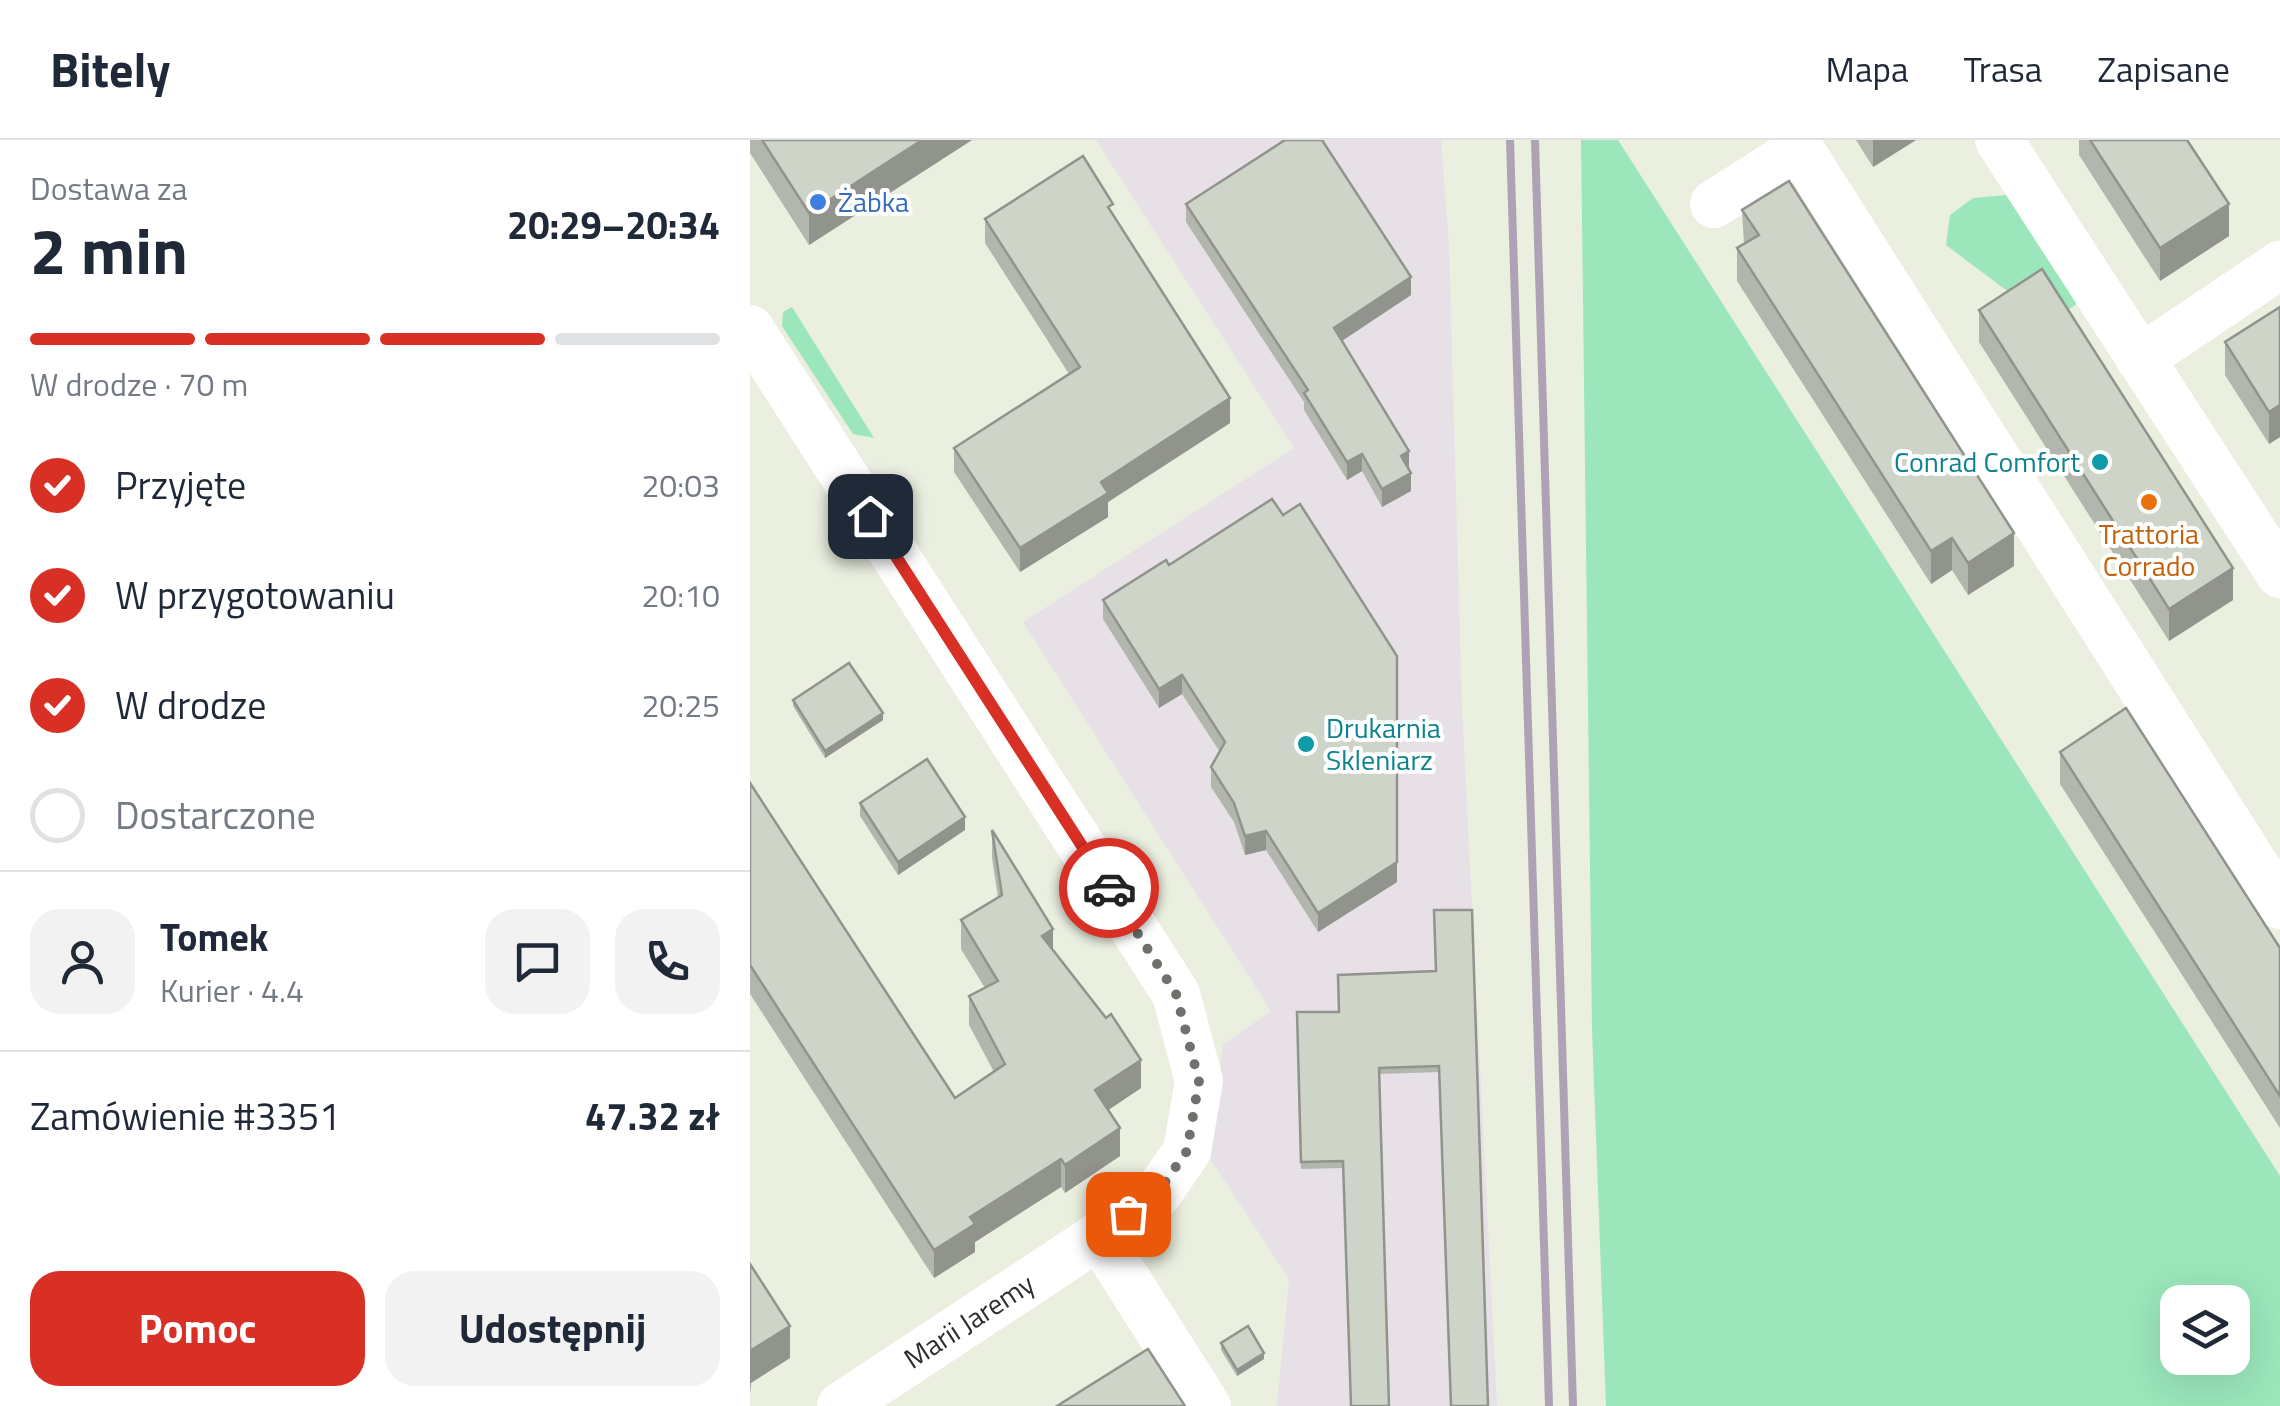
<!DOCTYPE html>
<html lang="pl">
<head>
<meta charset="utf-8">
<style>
  body { margin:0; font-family:"Titillium Web",sans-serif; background:#f2f2f3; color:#1f2937; height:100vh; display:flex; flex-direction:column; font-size:38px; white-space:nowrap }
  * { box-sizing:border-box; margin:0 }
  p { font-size:32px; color:#747a83 }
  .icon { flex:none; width:55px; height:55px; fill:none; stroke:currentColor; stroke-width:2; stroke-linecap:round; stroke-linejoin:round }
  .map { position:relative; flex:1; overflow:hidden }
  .drawer { display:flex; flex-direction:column; background:#fff; width:750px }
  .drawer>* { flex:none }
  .fabs { position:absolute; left:1410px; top:1145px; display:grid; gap:20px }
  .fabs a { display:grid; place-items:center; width:90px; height:90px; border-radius:20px; background:#fff; box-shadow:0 10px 40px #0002; font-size:50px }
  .pin { position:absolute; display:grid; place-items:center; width:85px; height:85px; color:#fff; margin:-42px; border-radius:20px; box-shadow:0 5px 15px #0006 }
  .courier { position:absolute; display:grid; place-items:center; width:100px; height:100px; margin:-50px; border:8px solid #d93025; border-radius:50%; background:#fff; color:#222; box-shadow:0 2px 12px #0007 }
  .head em { font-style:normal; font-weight:700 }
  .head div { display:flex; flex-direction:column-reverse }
  .head { display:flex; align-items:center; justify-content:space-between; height:170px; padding:0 30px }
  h1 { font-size:65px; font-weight:700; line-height:75px }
  .bar { display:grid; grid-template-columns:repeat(4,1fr); gap:15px 10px; align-content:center; height:120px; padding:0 30px }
  .bar i { height:12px; border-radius:8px; background:#e0e1e3 }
  .bar .on { background:#d93025 }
  .bar p { grid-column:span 4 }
  .line { display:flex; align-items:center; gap:25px; padding:0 30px; border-top:2px solid #e0e1e3 }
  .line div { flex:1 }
  .round { display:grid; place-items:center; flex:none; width:105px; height:105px; border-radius:30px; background:#f2f2f3 }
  ol { padding:0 30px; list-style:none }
  li { display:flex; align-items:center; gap:30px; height:110px }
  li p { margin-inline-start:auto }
  li .icon { padding:10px; border-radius:50%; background:#d93025; color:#fff; stroke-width:4 }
  li:last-child { color:#747a83 }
  li i { width:55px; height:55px; border:5px solid #e0e1e3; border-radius:50% }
  .action { display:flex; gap:20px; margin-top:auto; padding:20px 30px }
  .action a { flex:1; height:115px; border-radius:30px; background:#d93025; color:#fff; font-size:40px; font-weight:700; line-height:115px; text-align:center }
  .action a+a { background:#f2f2f3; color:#1f2937 }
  header { display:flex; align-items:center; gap:60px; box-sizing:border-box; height:140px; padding:0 50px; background:#fff; border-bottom:2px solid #e0e1e3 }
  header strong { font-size:48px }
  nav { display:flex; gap:55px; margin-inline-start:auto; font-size:35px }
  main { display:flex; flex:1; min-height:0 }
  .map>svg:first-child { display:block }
</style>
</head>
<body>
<header>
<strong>Bitely</strong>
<nav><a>Mapa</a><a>Trasa</a><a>Zapisane</a></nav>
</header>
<main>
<section class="drawer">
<div class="head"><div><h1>2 min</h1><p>Dostawa za</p></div><em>20:29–20:34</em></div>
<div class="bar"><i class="on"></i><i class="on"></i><i class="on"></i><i></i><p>W drodze · 70 m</p></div>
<ol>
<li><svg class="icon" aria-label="check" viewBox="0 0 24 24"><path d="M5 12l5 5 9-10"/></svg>Przyjęte<p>20:03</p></li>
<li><svg class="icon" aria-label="check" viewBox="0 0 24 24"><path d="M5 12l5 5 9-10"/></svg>W przygotowaniu<p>20:10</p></li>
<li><svg class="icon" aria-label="check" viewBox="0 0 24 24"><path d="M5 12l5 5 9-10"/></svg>W drodze<p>20:25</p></li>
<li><i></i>Dostarczone</li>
</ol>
<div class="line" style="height:180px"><a class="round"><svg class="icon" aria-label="person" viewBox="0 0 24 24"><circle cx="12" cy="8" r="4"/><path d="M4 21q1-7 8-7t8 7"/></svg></a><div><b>Tomek</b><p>Kurier · 4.4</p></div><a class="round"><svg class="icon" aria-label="chat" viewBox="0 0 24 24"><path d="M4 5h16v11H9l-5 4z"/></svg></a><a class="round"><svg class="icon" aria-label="phone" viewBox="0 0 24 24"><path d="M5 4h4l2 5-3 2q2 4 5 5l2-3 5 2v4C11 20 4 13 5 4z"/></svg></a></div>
<div class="line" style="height:130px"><div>Zamówienie #3351</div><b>47.32 zł</b></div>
<div class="action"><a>Pomoc</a><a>Udostępnij</a></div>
</section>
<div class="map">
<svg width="1530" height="1266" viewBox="0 0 1530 1266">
  <rect width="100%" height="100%" fill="#eaefe0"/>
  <path fill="#e7e0e7" d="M346 0H691L699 106 712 568 747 1266H527L539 1139 461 1020 473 905 521 871 273 482 544 308Z"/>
  <g fill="#9be6bb" fill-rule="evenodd">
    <path d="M831 0H868L1530 1036V1266H856L842 889ZM1428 1162H1482V1218H1428Z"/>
    <path d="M1256 55 1277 74 1332 160 1307 178 1272 162 1196 105 1200 75 1223 58Z"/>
    <path d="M42 167 124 298 103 294 32 186 33 172Z"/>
  </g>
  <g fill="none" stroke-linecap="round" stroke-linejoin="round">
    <g stroke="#fff" stroke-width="48">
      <path d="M1044 0 1530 765"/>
      <path d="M1249 0 1530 434"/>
      <path d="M964 64 1050 9"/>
      <path d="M0 189 426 854 449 941 437 1011 408 1053 349 1096 91 1266"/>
      <path d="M1390 219 1530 125"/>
      <path d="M349 1096 457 1266"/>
    </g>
    <g stroke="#afa2b7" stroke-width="8">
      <path d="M760 0 799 1266"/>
      <path d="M785 0 823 1266"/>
    </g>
  </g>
  <g fill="#b2b6ac">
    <path d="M0 0H222L59 105 0 13Z"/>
    <path d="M1106 0H1166L1123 27Z"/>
    <path d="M1329 0H1437L1479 96 1410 141 1329 15Z"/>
    <path d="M436 64 661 155 592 201 659 329 661 351 632 367 612 331 597 340 554 270V262L436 82Z"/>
    <path d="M992 70 1264 426 1218 455 1202 430 1181 444 987 141V108L994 104Z"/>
    <path d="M363 76 480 283 358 362V377L270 432 204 332V308L319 234 235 103V79Z"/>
    <path d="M1530 167V297L1519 304 1475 235V202Z"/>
    <path d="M1229 170 1483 460 1419 501 1229 202Z"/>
    <path d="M353 460 647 742 568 792 516 710 495 715 484 682 461 647V627L470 612 432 554 409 568 353 479Z"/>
    <path d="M43 560 133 580 75 618 43 566Z"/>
    <path d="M1310 612 1530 808V988L1310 644Z"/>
    <path d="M0 643 205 958 244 932 219 885V856L235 848 211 809V780L248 757 242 718V690L303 810 391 948 358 970 370 1016 315 1053 311 1047 225 1102V1112L184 1138 0 854Z"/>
    <path d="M110 663 215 690 148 735 110 676Z"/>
    <path d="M685 831 689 932 629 934 593 1028 551 1029 547 872H589Z"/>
    <path d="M471 1203 514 1219 487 1236 471 1210Z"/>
  </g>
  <g fill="#91948c">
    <path d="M172 0H222L59 105V73Z"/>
    <path d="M1123 0H1166L1123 27Z"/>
    <path d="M1479 64V96L1410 141V108Z"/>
    <path d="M661 137V155L584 206V188Z"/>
    <path d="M480 258V283L358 362V377L270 432V408L351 342Z"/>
    <path d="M1530 265V297L1519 304V272Z"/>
    <path d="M659 311V329L651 316Z"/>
    <path d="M612 314V331L597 340V322Z"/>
    <path d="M661 333V351L632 367V349Z"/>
    <path d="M1264 393V426L1218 455V423Z"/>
    <path d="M1202 398V430L1181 444V411Z"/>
    <path d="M1483 428V460L1419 501V469Z"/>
    <path d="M432 535V554L409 568V549Z"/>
    <path d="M133 573V580L75 618V611Z"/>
    <path d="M215 677V690L148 735V722Z"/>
    <path d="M516 691V710L495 715V696Z"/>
    <path d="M647 722V742L568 792V773Z"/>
    <path d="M303 789V817L292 796Z"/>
    <path d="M391 920V948L345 979V950Z"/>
    <path d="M370 988V1016L315 1053V1025Z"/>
    <path d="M311 1019V1047L225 1102V1112L184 1138V1110L220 1077Z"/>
    <path d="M40 1186V1218L1 1243 0 1254V1211Z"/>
    <path d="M514 1213V1219L487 1236V1230Z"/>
  </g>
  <g fill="#cfd4c8" stroke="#91948c" stroke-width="2.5">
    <path d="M12 0H172L59 73Z"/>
    <path d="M535 0H572L661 137 584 188 659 311 651 316 661 333 632 349 612 314 597 322 554 253 558 250 436 64Z"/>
    <path d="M1340 0H1437L1479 64 1410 108Z"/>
    <path d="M333 16 363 64 358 67 480 258 351 342 358 353 270 408 204 308 330 227 235 79Z"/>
    <path d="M1039 41 1264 393 1218 423 1202 398 1181 411 987 108 1009 95 992 70Z"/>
    <path d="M1292 129 1483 428 1419 469 1229 170Z"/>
    <path d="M1530 167V265L1519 272 1475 202Z"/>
    <path d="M522 359 533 375 550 364 647 516V722L568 773 516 691 495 696 484 663 461 627 475 602 432 535 409 549 353 460 416 420 419 425Z"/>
    <path d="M99 523 133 573 75 611 43 560Z"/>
    <path d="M1376 568 1530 808V956L1310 612Z"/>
    <path d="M177 619 215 677 148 722 110 663Z"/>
    <path d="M0 643 205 958 255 924 219 856 248 841 211 780 252 755 242 690 303 789 292 796 356 878 361 874 391 920 345 950 370 988 315 1025 311 1019 220 1077 225 1084 184 1110 0 825Z"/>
    <path d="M684 770H722L738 1266H701L689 926 629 928 639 1266H601L593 1021 551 1022 547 872H589L588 835 686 831Z"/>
    <path d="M0 1124 40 1186 0 1211Z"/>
    <path d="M498 1186 514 1213 487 1230 471 1203Z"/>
    <path d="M398 1209 435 1266H307Z"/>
  </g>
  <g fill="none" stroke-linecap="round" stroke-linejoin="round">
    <path stroke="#6f716c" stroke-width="10" stroke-dasharray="0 18" d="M359 748 426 854 449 941 437 1011 408 1052 378 1074"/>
    <path stroke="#d93025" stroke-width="12" d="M120 376 359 748"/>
  </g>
  <circle fill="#3f7fe0" stroke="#fff" stroke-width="4" cx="68" cy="62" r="10"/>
  <g fill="#0f9aa8" stroke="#fff" stroke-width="4">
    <circle cx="1350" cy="322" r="10"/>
    <circle cx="556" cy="604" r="10"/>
  </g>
  <circle fill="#e8710a" stroke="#fff" stroke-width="4" cx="1399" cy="362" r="10"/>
  <g text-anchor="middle" stroke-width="8" stroke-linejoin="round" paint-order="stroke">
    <g font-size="28" fill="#366cbe" stroke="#fff" text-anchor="start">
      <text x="88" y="72">Żabka</text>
    </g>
    <g font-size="28" fill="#0d838f" stroke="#fff" text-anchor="end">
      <text x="1330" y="332">Conrad Comfort</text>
      <text x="576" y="598" text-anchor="start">Drukarnia<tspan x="576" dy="32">Skleniarz</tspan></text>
    </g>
    <g font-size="28" fill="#c56008" stroke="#fff">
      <text x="1399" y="404">Trattoria<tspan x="1399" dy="32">Corrado</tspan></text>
    </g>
    <g font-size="28" fill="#2d2d2d" stroke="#fff">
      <text transform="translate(219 1181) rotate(-33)" y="10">Marii Jaremy</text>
    </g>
  </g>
</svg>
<div class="fabs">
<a><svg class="icon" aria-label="layers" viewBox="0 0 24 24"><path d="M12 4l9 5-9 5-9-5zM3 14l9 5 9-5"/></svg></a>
</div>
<div class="pin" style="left:378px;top:1074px;background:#ea580c"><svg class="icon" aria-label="bag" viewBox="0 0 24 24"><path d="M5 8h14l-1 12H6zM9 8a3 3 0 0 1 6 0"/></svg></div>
<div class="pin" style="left:120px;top:376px;background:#1f2937"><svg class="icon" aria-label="home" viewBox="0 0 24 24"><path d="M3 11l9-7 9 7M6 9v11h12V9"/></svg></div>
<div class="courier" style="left:359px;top:748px"><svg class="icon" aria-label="car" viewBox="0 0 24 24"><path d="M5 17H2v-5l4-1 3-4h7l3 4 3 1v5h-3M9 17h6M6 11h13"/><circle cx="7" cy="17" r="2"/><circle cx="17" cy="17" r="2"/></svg></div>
</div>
</main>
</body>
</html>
